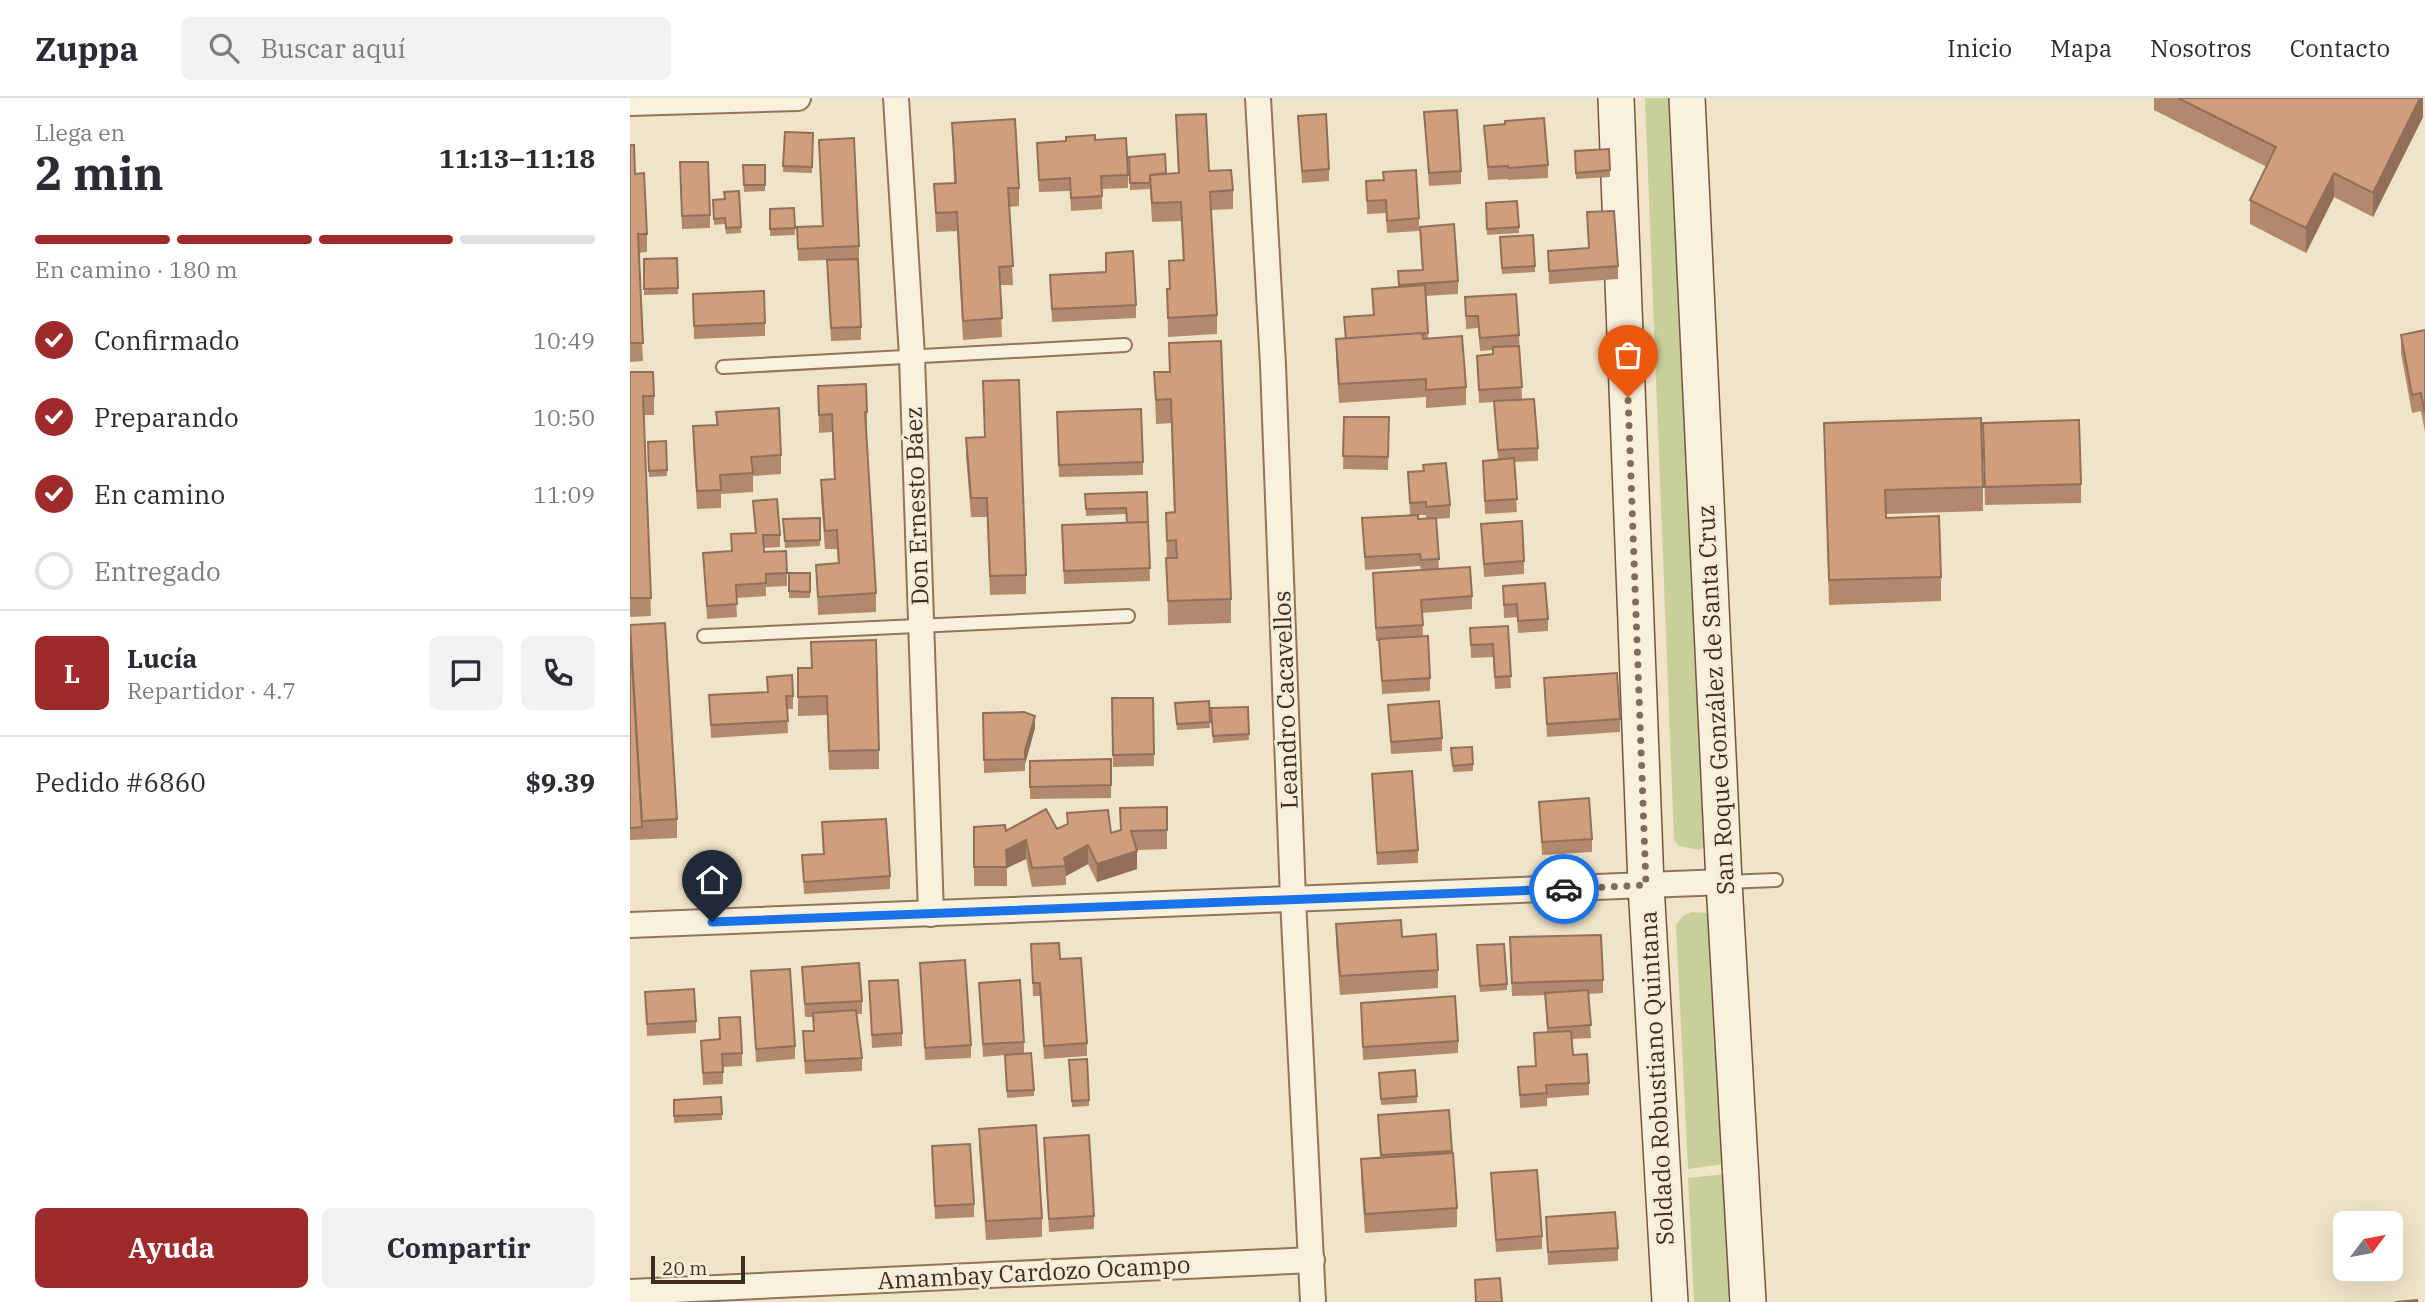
<!DOCTYPE html>
<html lang="es">
<head>
<meta charset="utf-8">
<style>
  body { margin:0; font-family:"IBM Plex Serif",serif; background:#f2f2f3; color:#2b2b33; height:100vh; display:flex; flex-direction:column; font-size:26px; white-space:nowrap }
  * { box-sizing:border-box; margin:0 }
  p { font-size:23px; color:#7c7c81 }
  .icon { flex:none; width:38px; height:38px; fill:none; stroke:currentColor; stroke-width:2; stroke-linecap:round; stroke-linejoin:round }
  .map { position:relative; flex:1; overflow:hidden }
  .drawer { display:flex; flex-direction:column; background:#fff; width:630px }
  .drawer>* { flex:none }
  .needle { width:46px; rotate:58deg }
  .buttons { position:absolute; left:1703px; top:1113px; display:grid; gap:14px }
  .buttons a { display:grid; place-items:center; width:70px; height:70px; border-radius:10px; background:#fff; box-shadow:0 7px 28px #0002; font-size:35px }
  .scale { position:absolute; left:21px; bottom:18px; width:94px; box-sizing:border-box; padding-left:7px; border:4px solid #3d2e20; border-top:0; font-size:19px; line-height:24px; white-space:nowrap; color:#3d2e20; -webkit-text-stroke:5px #f7eed8; paint-order:stroke }
  .pin { position:absolute; display:grid; place-items:center; width:60px; height:60px; color:#fff; margin:-72px -30px; border-radius:50% 50% 50% 0; rotate:-45deg; box-shadow:0 0 7px #0007 }
  .pin .icon { rotate:45deg }
  .courier { position:absolute; display:grid; place-items:center; width:70px; height:70px; margin:-35px; border:5px solid #1a73e8; border-radius:50%; background:#fff; color:#222; box-shadow:0 2px 9px #0007 }
  .head em { font-style:normal; font-weight:800 }
  .head div { display:flex; flex-direction:column-reverse }
  .head { display:flex; align-items:center; justify-content:space-between; height:119px; padding:0 35px }
  h1 { font-size:46px; font-weight:800; line-height:52px }
  .bar { display:grid; grid-template-columns:repeat(4,1fr); gap:10px 7px; align-content:center; height:84px; padding:0 35px }
  .bar i { height:9px; border-radius:5px; background:#e1e1e2 }
  .bar .selected { background:#9e2a2b }
  .bar p { grid-column:span 4 }
  .line { display:flex; align-items:center; gap:18px; padding:0 35px; border-top:2px solid #e1e1e2 }
  .line div { flex:1 }
  .round { display:grid; place-items:center; flex:none; width:74px; height:74px; border-radius:10px; background:#f2f2f3 }
  ol { padding:0 35px; list-style:none }
  li { display:flex; align-items:center; gap:21px; height:77px }
  li p { margin-inline-start:auto }
  li .icon { padding:7px; border-radius:50%; background:#9e2a2b; color:#fff; stroke-width:4 }
  li:last-child { color:#7c7c81 }
  li i { width:38px; height:38px; border:4px solid #e1e1e2; border-radius:50% }
  .button { display:flex; gap:14px; margin-top:auto; padding:14px 35px }
  .button a { flex:1; height:80px; border-radius:10px; background:#9e2a2b; color:#fff; font-size:28px; font-weight:800; line-height:80px; text-align:center }
  .button a+a { background:#f2f2f3; color:#2b2b33 }
  header { display:flex; align-items:center; gap:42px; box-sizing:border-box; height:98px; padding:0 35px; background:#fff; border-bottom:2px solid #e1e1e2 }
  header strong { font-size:33px }
  nav { display:flex; gap:38px; margin-inline-start:auto; font-size:24px }
  .search { width:490px; height:63px; background:#f2f2f3; display:flex; align-items:center; gap:18px; box-sizing:border-box; padding:0 24px; border-radius:10px; color:#7c7c81; font-size:26px }
  main { display:flex; flex:1; min-height:0 }
  .map>svg:first-child { display:block }
</style>
</head>
<body>
<header>
<strong>Zuppa</strong>
<div class="search"><svg class="icon" aria-label="search" viewBox="0 0 24 24"><circle cx="10" cy="10" r="6"/><path d="M15 15l6 6"/></svg>Buscar aquí</div>
<nav><a>Inicio</a><a>Mapa</a><a>Nosotros</a><a>Contacto</a></nav>
</header>
<main>
<section class="drawer">
<div class="head"><div><h1>2 min</h1><p>Llega en</p></div><em>11:13–11:18</em></div>
<div class="bar"><i class="selected"></i><i class="selected"></i><i class="selected"></i><i></i><p>En camino · 180 m</p></div>
<ol>
<li><svg class="icon" aria-label="check" viewBox="0 0 24 24"><path d="M5 12l5 5 9-10"/></svg>Confirmado<p>10:49</p></li>
<li><svg class="icon" aria-label="check" viewBox="0 0 24 24"><path d="M5 12l5 5 9-10"/></svg>Preparando<p>10:50</p></li>
<li><svg class="icon" aria-label="check" viewBox="0 0 24 24"><path d="M5 12l5 5 9-10"/></svg>En camino<p>11:09</p></li>
<li><i></i>Entregado</li>
</ol>
<div class="line" style="height:126px"><b class="round" style="background:#9e2a2b;color:#fff">L</b><div><b>Lucía</b><p>Repartidor · 4.7</p></div><a class="round"><svg class="icon" aria-label="chat" viewBox="0 0 24 24"><path d="M4 5h16v11H9l-5 4z"/></svg></a><a class="round"><svg class="icon" aria-label="phone" viewBox="0 0 24 24"><path d="M5 4h4l2 5-3 2q2 4 5 5l2-3 5 2v4C11 20 4 13 5 4z"/></svg></a></div>
<div class="line" style="height:91px"><div>Pedido #6860</div><b>$9.39</b></div>
<div class="button"><a>Ayuda</a><a>Compartir</a></div>
</section>
<div class="map">
<svg width="1795" height="1204" viewBox="0 0 1795 1204">
  <rect width="100%" height="100%" fill="#f0e4c8"/>
  <g fill="#c9cf9b">
    <path d="M1015 0H1047L1077 748 1069 752 1049 748 1044 742Z"/>
    <path d="M1062 814 1077 815 1081 819 1095 1066 1058 1071 1046 827 1054 817Z"/>
    <path d="M1095 1076 1101 1204H1064L1058 1080Z"/>
  </g>
  <g fill="none" stroke-linecap="round" stroke-linejoin="round">
    <g stroke="#8d765c" stroke-width="16">
      <g id="lane">
        <path d="M93 269 495 247"/>
        <path d="M74 538 498 518"/>
        <path d="M1095 784 1146 782"/>
      </g>
    </g>
    <g stroke="#8d765c" stroke-width="28">
      <g id="street">
        <path d="M266 0 282 258 301 816"/>
        <path d="M628 0 643 267 663 801 683 1204"/>
        <path d="M0 5 168 0"/>
        <path d="M0 827 1094 784"/>
        <path d="M0 1194 682 1162"/>
      </g>
    </g>
    <g stroke="#6f573f" stroke-width="38">
      <g id="secondary">
        <path d="M986 0 1016 787 1040 1204"/>
        <path d="M1057 0 1094 784 1118 1204"/>
      </g>
    </g>
    <use href="#lane" stroke="#faf1dc" stroke-width="12"/>
    <use href="#street" stroke="#faf1dc" stroke-width="24"/>
    <use href="#secondary" stroke="#faf1dc" stroke-width="35"/>
  </g>
  <g fill="#b2896c" fill-rule="evenodd">
    <path d="M1524 0H1793V19L1743 119 1704 99 1676 155 1620 126V102L1637 69 1524 12Z"/>
    <path d="M794 14 831 73V86L799 88Z"/>
    <path d="M546 17 579 73 603 92V111L581 112 587 217V236L538 239 537 191H539V163L553 162 551 123 522 124 520 91 500 92 499 59 536 75H548Z"/>
    <path d="M668 18 699 71V83L672 85Z"/>
    <path d="M322 25 389 90V108L379 109 383 187H370L372 239 333 242 327 133 306 134 304 86 324 85Z"/>
    <path d="M854 28 918 67V80L878 82V81L858 82Z"/>
    <path d="M155 34 183 35 182 75 153 74Z"/>
    <path d="M189 42 229 148V161L168 163 167 129 192 128Z"/>
    <path d="M465 42 498 77V90L472 91V111L441 113 440 93 409 94 407 45Z"/>
    <path d="M0 47 17 136V154L8 155 13 263 0 264Z"/>
    <path d="M979 51 980 79 946 81 945 60Z"/>
    <path d="M113 67 135 87V93L114 94Z"/>
    <path d="M753 74 789 120V133L757 135 756 115 737 116 736 83 753 82Z"/>
    <path d="M50 77 80 117V130L52 131Z"/>
    <path d="M109 93 111 135 96 136 95 126 84 127 83 102 95 101Z"/>
    <path d="M856 105 889 129V135L857 137Z"/>
    <path d="M164 110 165 137 140 138V111Z"/>
    <path d="M957 114 988 168V181L919 186 918 153 959 150Z"/>
    <path d="M790 129 828 183V196L795 198 798 240 836 289V307L796 310V299L709 305 706 260V241H715L714 219 743 217 742 191 768 189V173L792 172Z"/>
    <path d="M870 139 905 168V174L872 176Z"/>
    <path d="M476 155 506 207V220L422 224 420 177 476 174Z"/>
    <path d="M47 160 48 196 14 197V161Z"/>
    <path d="M197 162 231 229V242L201 243Z"/>
    <path d="M63 196 135 225V238L64 241Z"/>
    <path d="M835 199 889 237 892 301 908 350V363L884 364 887 414 855 416 853 363 868 362 864 304 849 305 847 258 863 256V252L850 253 848 230 836 231Z"/>
    <path d="M1795 232V334L1791 313 1782 315 1771 255V237Z"/>
    <path d="M539 245 601 501V525L538 527 536 415 544 414 541 325 526 326 524 274H539Z"/>
    <path d="M0 274 24 298V317H14L21 518 0 519Z"/>
    <path d="M353 283 396 477V496L360 497 357 419H341L336 358V340L355 339Z"/>
    <path d="M188 288 237 314V333H236L246 495V514L188 517 186 467 208 465 207 451H195L191 401V382L204 381 202 334 189 335Z"/>
    <path d="M86 314 151 357V376L123 378V394L91 396V410L67 411 63 347V328L86 327Z"/>
    <path d="M714 319H759L758 372 713 371Z"/>
    <path d="M1194 325 1353 389V413L1256 416V420L1311 479V503L1199 507Z"/>
    <path d="M1353 325 1451 386V405L1355 407Z"/>
    <path d="M427 326 513 364V377L429 379Z"/>
    <path d="M36 343 37 378 19 379 18 344Z"/>
    <path d="M778 374 820 407V420L806 421 809 471 842 498V511L792 515 793 538 800 580V593L752 596 749 543H746L743 475 791 472 790 468 735 472 732 420 780 417ZM788 417H796V420L788 421Z"/>
    <path d="M517 394 520 483 434 486 432 440 497 425 496 416 456 418 455 396Z"/>
    <path d="M123 403 150 437V449L134 450V454L157 475V488L136 489V498L106 500 107 519 77 521 73 455 101 453V436L125 435Z"/>
    <path d="M190 420V448L155 450 153 421Z"/>
    <path d="M851 426 894 463V476L854 479Z"/>
    <rect x="159" y="475" width="21" height="25"/>
    <path d="M873 488 918 521V533L888 535 887 519 874 520Z"/>
    <path d="M0 527 47 721V740L0 742Z"/>
    <path d="M878 528 881 590 865 591 863 559 841 560 840 530Z"/>
    <path d="M181 544 249 652V671L199 672 197 617 168 618V570H181Z"/>
    <path d="M137 579 163 598V611H157L158 635 81 640 79 597 137 594Z"/>
    <path d="M914 580 990 621V634L917 639Z"/>
    <path d="M482 600H523L524 668 483 669Z"/>
    <path d="M579 603 580 630 547 632 545 605Z"/>
    <path d="M758 607 812 640V653L761 656Z"/>
    <path d="M618 609 619 642 583 645 581 610Z"/>
    <path d="M353 615 405 630 395 666V673L354 675Z"/>
    <path d="M821 650 843 666V673L823 674Z"/>
    <path d="M481 661V700L400 701V663Z"/>
    <path d="M742 676 788 752V765L747 767Z"/>
    <path d="M909 704 962 741V754L912 757Z"/>
    <path d="M537 709V751L507 752V771L467 784 458 766 436 778V787L402 789 396 761 377 770V788H344V729L376 733 427 731 481 735 490 733V710Z"/>
    <path d="M192 724 260 778V791L174 796 172 757 193 756Z"/>
    <path d="M706 826 772 839 808 872V890L710 897 706 845Z"/>
    <path d="M401 846 457 945V958L414 961 410 898H403Z"/>
    <path d="M880 852 973 882V895L958 896 961 940 942 941 943 957 959 985V997L917 1000V1008L890 1010 888 969 905 968 904 935 917 934 915 897 882 898Z"/>
    <path d="M847 854 877 886V892L850 894Z"/>
    <path d="M290 865 341 947V960L295 962Z"/>
    <path d="M172 869 232 903V916H227L232 960V973L175 976 173 933H183V919H175Z"/>
    <path d="M121 873 165 948V961L126 964Z"/>
    <path d="M239 883 272 935V948L242 950Z"/>
    <path d="M349 885 394 944V956L404 992V998L377 1000 375 957 353 959Z"/>
    <path d="M15 894 66 923V935L17 938Z"/>
    <path d="M731 905 828 943V955L733 962Z"/>
    <path d="M89 920 112 955V968L93 969V986L73 987 71 943 90 941Z"/>
    <path d="M439 962 459 1002V1008L442 1009Z"/>
    <path d="M749 975 787 998V1005L751 1007Z"/>
    <path d="M91 999 92 1022 44 1025V1002Z"/>
    <path d="M819 1012 827 1110V1129L735 1135 731 1080V1061L750 1060 748 1017Z"/>
    <path d="M349 1031 412 1120V1139L356 1142 349 1049Z"/>
    <path d="M414 1040 464 1118V1131L419 1134Z"/>
    <path d="M302 1048 344 1106V1119L305 1121Z"/>
    <path d="M861 1075 912 1138V1151L866 1154Z"/>
    <path d="M916 1119 988 1150V1163L918 1167Z"/>
  </g>
  <g fill="#916f58">
    <path d="M1790 0H1793V19L1743 119V95Z"/>
    <path d="M1704 75V99L1676 155V130Z"/>
    <path d="M405 618V630L395 666V653Z"/>
    <path d="M396 742V761L377 770 376 752Z"/>
    <path d="M458 747V766L436 778 434 760Z"/>
    <path d="M507 753V771L467 784V766Z"/>
  </g>
  <g fill="#cf9f7d" stroke="#916f58" stroke-width="2">
    <path d="M1548 0H1790L1743 95 1704 75 1676 130 1620 102 1646 49Z"/>
    <path d="M827 12 831 73 799 75 794 14Z"/>
    <path d="M576 16 579 73 601 72 603 92 580 94 587 217 538 220 537 191H540L539 163 554 162 551 104 522 105 520 77 549 75 546 17Z"/>
    <path d="M696 16 699 71 672 73 668 18Z"/>
    <path d="M914 20 918 67 878 70V68L858 69 854 28 875 26V23Z"/>
    <path d="M385 21 389 90H378L383 168 369 169 372 220 333 223 327 114 306 115 304 86 326 85 322 25Z"/>
    <path d="M155 34 183 35 182 69 153 68Z"/>
    <path d="M465 37V42L496 40 498 77 471 78 472 98 441 100 440 80 409 82 407 45 436 43V39Z"/>
    <path d="M224 40 229 148 168 151 167 129 193 128 189 42Z"/>
    <path d="M0 47H4L5 76 14 75 17 136H8L13 245H0Z"/>
    <path d="M979 51 980 72 946 75 945 53Z"/>
    <path d="M535 56 536 75 520 77V85H500L499 59Z"/>
    <path d="M50 64H78L80 117 52 118Z"/>
    <path d="M113 67H135V87H114Z"/>
    <path d="M786 72 789 120 757 123 756 102 737 103 736 83 754 82 753 74Z"/>
    <path d="M109 93 111 129 96 130 95 120 84 121 83 102 95 101 94 94Z"/>
    <path d="M887 103 889 129 857 131 856 105Z"/>
    <path d="M164 110 165 130 140 131V111Z"/>
    <path d="M984 113 988 168 919 173 918 153 959 150 957 114Z"/>
    <path d="M824 126 828 183 769 187 768 173 793 172 790 129Z"/>
    <path d="M903 137 905 168 872 170 870 139Z"/>
    <path d="M503 153 506 207 422 211 420 177 476 174V155Z"/>
    <path d="M47 160 48 190 14 191V161Z"/>
    <path d="M228 161 231 229 201 230 197 162Z"/>
    <path d="M795 187 798 235 716 241 714 219 744 217 742 191Z"/>
    <path d="M134 193 135 225 64 228 63 196Z"/>
    <path d="M886 196 889 237 850 240 848 218H836L835 199Z"/>
    <path d="M1795 232V315L1791 295 1782 297 1771 237Z"/>
    <path d="M792 235 793 241 832 238 836 289 796 292V281L709 286 706 241Z"/>
    <path d="M591 243 601 501 538 503 536 460H547L546 442 537 443 536 415 545 414 541 301 526 302 524 274H540L539 245Z"/>
    <path d="M889 248 892 289 849 292 847 258 863 256V249Z"/>
    <path d="M0 274H23L24 298H13L21 500H0Z"/>
    <path d="M389 282 396 477 360 478 357 400H341L336 340 355 339 353 283Z"/>
    <path d="M236 286 237 314H235L246 495 188 499 186 467 209 465 207 432 195 433 191 382 205 381 202 316 189 317 188 288Z"/>
    <path d="M904 301 908 350 868 352 864 303Z"/>
    <path d="M149 310 151 357 121 359 123 375 90 377 91 392 67 393 63 328 88 327 86 314Z"/>
    <path d="M511 311 513 364 429 367 427 314Z"/>
    <path d="M714 319H759L758 359 713 358Z"/>
    <path d="M1351 320 1353 389 1255 392 1256 420 1309 418 1311 479 1199 482 1194 325Z"/>
    <path d="M1449 322 1451 386 1355 389 1353 325Z"/>
    <path d="M36 343 37 372 19 373 18 344Z"/>
    <path d="M884 360 887 401 855 403 853 363Z"/>
    <path d="M816 365 820 407 796 409V404L780 405 778 374 794 373 793 367Z"/>
    <path d="M517 394 518 424 497 425 496 410 456 411 455 396Z"/>
    <path d="M147 401 150 437H133L134 454 156 453 157 475 136 476V485L106 487 107 506 77 508 73 455 102 453 101 436 126 435 123 403Z"/>
    <path d="M788 417V421L806 420 809 461 791 462 790 456 735 459 732 420Z"/>
    <path d="M190 420V442L155 443 153 421Z"/>
    <path d="M892 423 894 463 854 466 851 426Z"/>
    <path d="M518 424 520 470 434 473 432 427Z"/>
    <path d="M840 469 842 498 791 502 793 527 746 530 743 475Z"/>
    <path d="M159 475H180V494L159 493Z"/>
    <path d="M915 485 918 521 888 523 887 506 874 507 873 488Z"/>
    <path d="M35 525 47 721 12 723 0 527Z"/>
    <path d="M878 528 881 578 865 579 863 546 841 547 840 530Z"/>
    <path d="M0 535 12 729 0 730Z"/>
    <path d="M798 538 800 580 752 583 749 541Z"/>
    <path d="M246 542 249 652 199 653 197 598 168 599V570H182L181 544Z"/>
    <path d="M987 575 990 621 917 626 914 580Z"/>
    <path d="M162 577 163 598H156L158 623 81 627 79 597 138 594 137 579Z"/>
    <path d="M482 600H523L524 656 483 657Z"/>
    <path d="M579 603 580 624 547 626 545 605Z"/>
    <path d="M809 603 812 640 761 644 758 607Z"/>
    <path d="M618 609 619 636 583 638 581 610Z"/>
    <path d="M394 614 405 618 395 653V661L354 662 353 615Z"/>
    <path d="M842 649 843 666 823 668 821 650Z"/>
    <path d="M481 661V687L400 689V663Z"/>
    <path d="M782 673 788 752 747 755 742 676Z"/>
    <path d="M959 700 962 741 912 744 909 704Z"/>
    <path d="M537 709V732L501 733 507 753 467 766 458 747 434 760 436 768 402 770 396 742 376 752 377 769H344V729L375 727 376 733 416 711 427 731 438 726 437 715 478 712 481 735 491 732 490 710Z"/>
    <path d="M256 721 260 778 174 784 172 757 194 756 192 724Z"/>
    <path d="M771 822 772 839 806 836 808 872 710 878 706 826Z"/>
    <path d="M971 837 973 882 882 885 880 839Z"/>
    <path d="M429 845 430 861 451 860 457 945 414 948 410 885H403L401 846Z"/>
    <path d="M874 846 877 886 850 888 847 847Z"/>
    <path d="M335 862 341 947 295 950 290 865Z"/>
    <path d="M229 865 232 903 175 906 172 869Z"/>
    <path d="M160 871 165 948 126 951 121 873Z"/>
    <path d="M268 882 272 935 242 937 239 883Z"/>
    <path d="M390 882 394 944 353 946 349 885Z"/>
    <path d="M64 891 66 923 17 926 15 894Z"/>
    <path d="M958 892 961 927 918 930 915 895Z"/>
    <path d="M825 898 828 943 733 949 731 905Z"/>
    <path d="M226 912 232 960 175 963 173 933H184L183 915Z"/>
    <path d="M110 919 112 955 92 956 93 974 73 975 71 943 90 941 89 920Z"/>
    <path d="M941 933 943 957 957 956 959 985 916 987 917 995 890 997 888 969 906 968 904 935Z"/>
    <path d="M401 955 404 992 377 993 375 957Z"/>
    <path d="M457 961 459 1002 442 1003 439 962Z"/>
    <path d="M785 972 787 998 751 1001 749 975Z"/>
    <path d="M91 999 92 1016 44 1018V1002Z"/>
    <path d="M819 1012 822 1053 751 1057 748 1017Z"/>
    <path d="M406 1027 412 1120 356 1123 349 1031Z"/>
    <path d="M459 1037 464 1118 419 1121 414 1040Z"/>
    <path d="M340 1046 344 1106 305 1108 302 1048Z"/>
    <path d="M823 1055 827 1110 735 1116 731 1061Z"/>
    <path d="M907 1072 912 1138 866 1142 861 1075Z"/>
    <path d="M985 1114 988 1150 918 1154 916 1119Z"/>
    <path d="M870 1180 872 1204H846L845 1182Z"/>
    <path d="M1787 1202V1204H1765Z"/>
  </g>
  <g fill="none" stroke-linecap="round" stroke-linejoin="round">
    <path stroke="#7c6e5b" stroke-width="7" stroke-dasharray="0 12.6" d="M934 791 1016 787 998 299"/>
    <path stroke="#1a73e8" stroke-width="9" d="M82 824 934 791"/>
  </g>
  <g text-anchor="middle" stroke-width="6" stroke-linejoin="round" paint-order="stroke">
    <g font-size="24" fill="#3d2e20" stroke="#f7eed8">
      <text transform="translate(287 408) rotate(-92)" y="8">Don Ernesto Báez</text>
      <text transform="translate(656 602) rotate(-92)" y="8">Leandro Cacavellos</text>
      <text transform="translate(1086 602) rotate(-93)" y="8">San Roque González de Santa Cruz</text>
      <text transform="translate(1027 980) rotate(-93)" y="8">Soldado Robustiano Quintana</text>
      <text transform="translate(404 1175) rotate(-3)" y="8">Amambay Cardozo Ocampo</text>
    </g>
  </g>
</svg>
<div class="buttons">
<a><svg class="needle" viewBox="-14 -14 28 28"><path d="M0-13l5 13h-10z" fill="#e53935"/><path d="M0 13l5-13h-10z" fill="#7c7c81"/></svg></a>
</div>
<div class="scale">20 m</div>
<div class="pin" style="left:998px;top:299px;background:#ea580c"><svg class="icon" aria-label="bag" viewBox="0 0 24 24"><path d="M5 8h14l-1 12H6zM9 8a3 3 0 0 1 6 0"/></svg></div>
<div class="pin" style="left:82px;top:824px;background:#1f2937"><svg class="icon" aria-label="home" viewBox="0 0 24 24"><path d="M3 11l9-7 9 7M6 9v11h12V9"/></svg></div>
<div class="courier" style="left:934px;top:791px"><svg class="icon" aria-label="car" viewBox="0 0 24 24"><path d="M5 17H2v-5l4-1 3-4h7l3 4 3 1v5h-3M9 17h6M6 11h13"/><circle cx="7" cy="17" r="2"/><circle cx="17" cy="17" r="2"/></svg></div>
</div>
</main>
</body>
</html>
